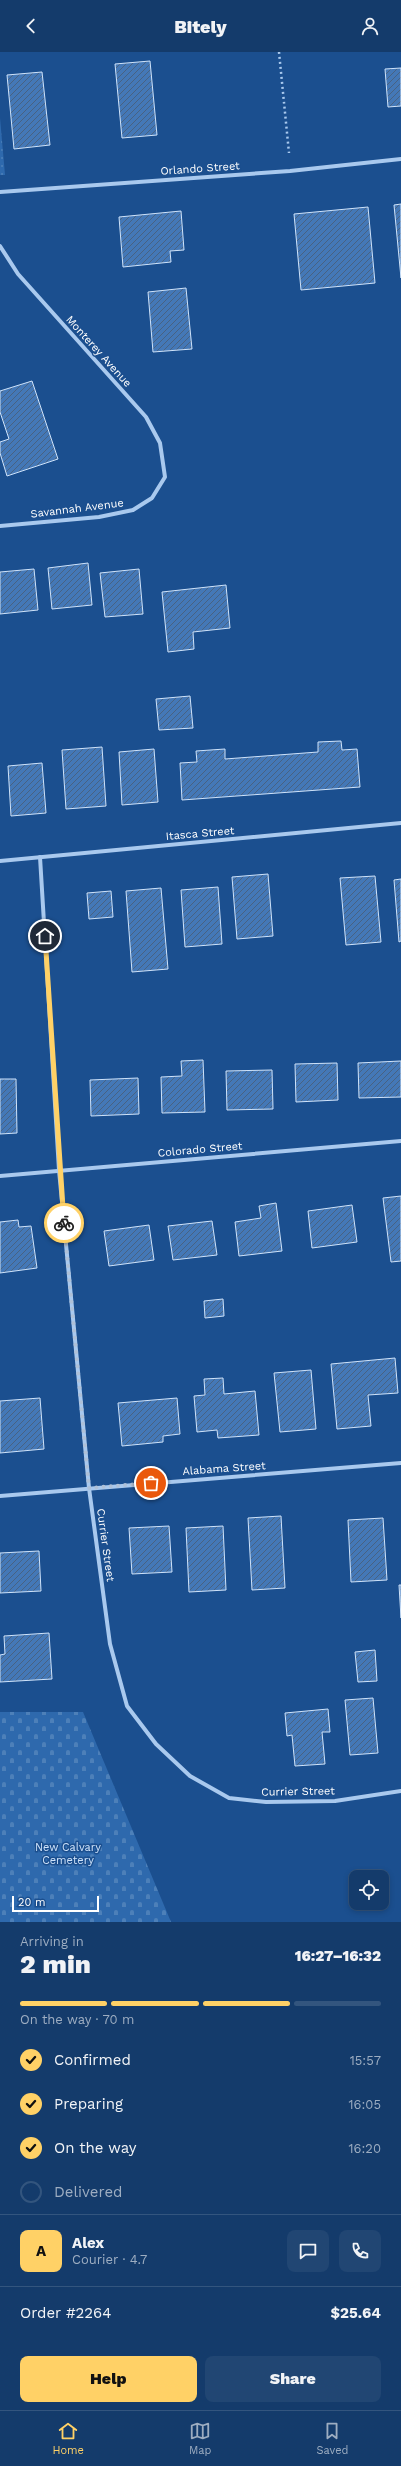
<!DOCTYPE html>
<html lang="en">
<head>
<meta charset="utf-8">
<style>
  body { margin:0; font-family:"Work Sans",sans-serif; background:#214673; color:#f1f3f6; height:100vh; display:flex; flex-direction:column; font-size:15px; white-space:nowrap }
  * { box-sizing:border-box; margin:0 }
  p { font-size:13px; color:#9dadc1 }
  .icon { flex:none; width:22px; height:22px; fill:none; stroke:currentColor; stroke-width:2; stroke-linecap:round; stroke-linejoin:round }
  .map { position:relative; height:1870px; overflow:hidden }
  .side { display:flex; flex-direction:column; background:#143b6b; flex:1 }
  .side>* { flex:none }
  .buttons { position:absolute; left:349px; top:1818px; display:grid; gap:8px }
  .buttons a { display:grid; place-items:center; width:40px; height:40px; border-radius:8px; background:#143b6b; box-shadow:0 2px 6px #0003,0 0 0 1px #33557e; font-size:20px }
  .scale { position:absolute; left:12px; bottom:10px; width:87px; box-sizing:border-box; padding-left:4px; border:2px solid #fff; border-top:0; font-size:11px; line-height:14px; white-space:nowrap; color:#fff; -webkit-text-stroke:3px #1b4f8f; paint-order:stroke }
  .pin { position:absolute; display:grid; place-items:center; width:34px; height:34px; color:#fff; margin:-17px; border:2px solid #fff; border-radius:50%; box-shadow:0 1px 4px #0007 }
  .courier { position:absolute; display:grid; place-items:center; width:40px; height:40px; margin:-20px; border:3px solid #ffd166; border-radius:50%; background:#fff; color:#222; box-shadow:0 1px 5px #0007 }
  .headline em { font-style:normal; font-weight:800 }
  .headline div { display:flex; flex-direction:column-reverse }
  .headline { display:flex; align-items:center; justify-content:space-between; height:68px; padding:0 20px }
  h1 { font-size:26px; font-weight:800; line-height:30px }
  .bar { display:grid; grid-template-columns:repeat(4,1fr); gap:6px 4px; align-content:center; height:48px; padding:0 20px }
  .bar i { height:5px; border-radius:3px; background:#33557e }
  .bar .current { background:#ffd166 }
  .bar p { grid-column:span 4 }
  .line { display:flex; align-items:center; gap:10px; padding:0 20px; border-top:1px solid #33557e }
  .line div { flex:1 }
  .round { display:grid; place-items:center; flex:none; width:42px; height:42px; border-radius:8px; background:#214673 }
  ol { padding:0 20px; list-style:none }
  li { display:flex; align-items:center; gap:12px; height:44px }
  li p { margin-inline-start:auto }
  li .icon { padding:4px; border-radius:50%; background:#ffd166; color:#111; stroke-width:4 }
  li:last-child { color:#9dadc1 }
  li i { width:22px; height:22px; border:2px solid #33557e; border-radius:50% }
  .primary-button { display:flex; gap:8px; margin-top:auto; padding:8px 20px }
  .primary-button a { flex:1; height:46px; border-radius:8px; background:#ffd166; color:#111; font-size:16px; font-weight:800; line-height:46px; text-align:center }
  .primary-button a+a { background:#214673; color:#f1f3f6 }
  header { display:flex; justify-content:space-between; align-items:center; height:52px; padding:0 20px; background:#143b6b; font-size:18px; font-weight:800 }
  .dock { display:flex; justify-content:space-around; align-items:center; height:56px; border-top:1px solid #33557e; background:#143b6b; font-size:11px; color:#9dadc1 }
  .dock a { display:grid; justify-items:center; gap:2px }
  .dock .current { color:#ffd166 }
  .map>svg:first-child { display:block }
</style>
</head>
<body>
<header><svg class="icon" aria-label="back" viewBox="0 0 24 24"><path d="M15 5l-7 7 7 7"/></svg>Bitely<svg class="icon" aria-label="person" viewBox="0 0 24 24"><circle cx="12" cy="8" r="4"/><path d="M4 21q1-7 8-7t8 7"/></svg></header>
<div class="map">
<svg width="401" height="1870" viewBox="0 0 401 1870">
  <defs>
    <pattern id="grass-dots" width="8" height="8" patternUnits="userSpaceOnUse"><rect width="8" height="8" fill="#2e69ad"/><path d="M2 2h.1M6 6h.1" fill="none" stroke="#4d80b9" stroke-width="1.8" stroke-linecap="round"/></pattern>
    <pattern id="cemetery-stones" width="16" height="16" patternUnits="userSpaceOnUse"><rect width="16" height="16" fill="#2e69ad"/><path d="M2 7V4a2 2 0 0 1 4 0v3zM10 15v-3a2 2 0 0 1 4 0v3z" fill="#4d80b9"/></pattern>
    <pattern id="building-hatch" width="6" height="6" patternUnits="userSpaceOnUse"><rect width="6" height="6" fill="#4478b7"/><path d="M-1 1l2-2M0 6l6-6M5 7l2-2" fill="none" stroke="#486282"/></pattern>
  </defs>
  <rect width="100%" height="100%" fill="#1b4f8f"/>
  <path fill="url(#grass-dots)" d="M0 66 5 123H0Z"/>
  <path fill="url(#cemetery-stones)" d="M0 1660H83L171 1870H0Z"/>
  <g fill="url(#building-hatch)" stroke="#cfe3fa">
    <path d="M150 9 157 83 122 86 115 12Z"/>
    <path d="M401 16V54L388 55 385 17Z"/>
    <path d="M42 20 50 93 14 97 7 23Z"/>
    <path d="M401 152V226L394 153Z"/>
    <path d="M368 155 375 231 301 238 294 162Z"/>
    <path d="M181 159 184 198 170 199 171 210 123 215 119 165Z"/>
    <path d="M186 236 192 297 153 300 148 240Z"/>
    <path d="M32 329 58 407 7 424 0 401V390L9 387 0 360V339Z"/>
    <path d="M88 511 92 553 52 557 48 516Z"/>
    <path d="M34 517 38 558 0 562V520Z"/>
    <path d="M139 517 143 562 105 565 100 521Z"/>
    <path d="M226 533 230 576 193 580 194 597 168 600 162 540Z"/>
    <path d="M190 644 193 676 159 678 156 647Z"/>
    <path d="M341 689 342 698 357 697 360 735 182 748 180 711 197 710 196 699 225 697V707L318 700V690Z"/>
    <path d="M102 695 106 754 66 757 62 698Z"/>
    <path d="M154 697 158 750 122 753 119 700Z"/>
    <path d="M42 711 46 761 11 764 8 714Z"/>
    <path d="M268 822 273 884 237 887 232 825Z"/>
    <path d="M375 824 381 890 346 893 340 826Z"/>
    <path d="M401 827V889L399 890 394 828Z"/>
    <path d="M218 835 222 892 185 895 181 838Z"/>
    <path d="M161 836 168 917 132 920 126 839Z"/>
    <path d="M111 839 113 865 89 867 87 841Z"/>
    <path d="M203 1008 205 1060 162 1061 161 1025 182 1024 181 1009Z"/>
    <path d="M401 1009V1045L359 1046 358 1011Z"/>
    <path d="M337 1011 338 1048 296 1050 295 1012Z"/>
    <path d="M272 1018 273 1057 227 1058 226 1019Z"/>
    <path d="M138 1026 139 1062 91 1064 90 1028Z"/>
    <path d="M0 1027H16L17 1081 0 1082Z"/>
    <path d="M401 1144V1209L391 1210 383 1146Z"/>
    <path d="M276 1151 282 1199 239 1204 235 1170 261 1166 259 1154Z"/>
    <path d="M352 1153 357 1190 312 1196 308 1159Z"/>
    <path d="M18 1168 19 1175 31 1174 37 1216 0 1221V1170Z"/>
    <path d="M212 1169 217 1203 173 1208 168 1174Z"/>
    <path d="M149 1173 154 1208 109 1214 104 1179Z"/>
    <path d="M223 1247 224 1264 205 1266 204 1249Z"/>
    <path d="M395 1306 398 1341 368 1343 371 1374 337 1377 331 1312Z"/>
    <path d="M311 1318 316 1377 280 1380 274 1321Z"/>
    <path d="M223 1326 224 1342 255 1339 259 1383 218 1386 217 1378 197 1380 194 1344 205 1343 204 1327Z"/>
    <path d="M40 1346 44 1397 0 1401V1349Z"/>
    <path d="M177 1346 180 1382 163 1384V1390L122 1394 118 1351Z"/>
    <path d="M281 1464 285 1536 252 1538 248 1466Z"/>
    <path d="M383 1466 387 1528 351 1530 348 1468Z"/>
    <path d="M169 1474 172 1520 132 1522 129 1476Z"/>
    <path d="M223 1474 226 1538 189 1540 186 1476Z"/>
    <path d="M39 1499 41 1539 0 1541V1501Z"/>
    <path d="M399 1533H401V1566Z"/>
    <path d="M49 1581 52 1627 0 1630V1603L5 1602 4 1584Z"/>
    <path d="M375 1598 377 1629 358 1630 355 1600Z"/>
    <path d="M373 1646 378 1701 350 1703 345 1648Z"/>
    <path d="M328 1657 330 1680H322L325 1712 295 1714 292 1683 287 1684 285 1661Z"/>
  </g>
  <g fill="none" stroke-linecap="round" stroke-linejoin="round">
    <path stroke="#a9c9ee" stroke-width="2.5" stroke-dasharray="2 3" stroke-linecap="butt" d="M279 0 289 101"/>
    <g stroke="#a9c9ee" stroke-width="4">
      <path d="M0 140 290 119 401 107"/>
      <path d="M0 194 18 222 146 365 160 391 165 425 152 446 133 458 99 465 0 474"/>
      <path d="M40 805 59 1118 89 1436 110 1592 127 1654 156 1692 190 1724 229 1746 266 1750 335 1749 401 1739"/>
      <path d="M0 809 401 771"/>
      <path d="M0 1124 401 1089"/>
      <path d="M0 1444 401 1411"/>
    </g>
  </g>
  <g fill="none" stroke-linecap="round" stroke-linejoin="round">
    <path stroke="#afc1d8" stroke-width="4" stroke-dasharray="0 7.2" d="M64 1171 89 1436 151 1431"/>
    <path stroke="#ffd166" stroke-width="5" d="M45 884 64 1171"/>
  </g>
  <g text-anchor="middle" stroke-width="3" stroke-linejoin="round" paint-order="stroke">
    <g font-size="11" fill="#fff" stroke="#1b4f8f">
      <text transform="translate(200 116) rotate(-4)" y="4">Orlando Street</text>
      <text transform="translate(99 299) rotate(48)" y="4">Monterey Avenue</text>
      <text transform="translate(77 456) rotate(-7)" y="4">Savannah Avenue</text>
      <text transform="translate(200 781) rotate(-5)" y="4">Itasca Street</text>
      <text transform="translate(200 1097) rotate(-5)" y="4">Colorado Street</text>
      <text transform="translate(224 1416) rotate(-4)" y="4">Alabama Street</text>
      <text transform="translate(106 1493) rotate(82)" y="4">Currier Street</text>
      <text transform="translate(298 1739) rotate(-1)" y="4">Currier Street</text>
    </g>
    <g font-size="11" fill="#cfe3fa" stroke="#1b4f8f">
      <text x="68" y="1799">New Calvary<tspan x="68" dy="13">Cemetery</tspan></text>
    </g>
  </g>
</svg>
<div class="buttons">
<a><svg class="icon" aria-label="locate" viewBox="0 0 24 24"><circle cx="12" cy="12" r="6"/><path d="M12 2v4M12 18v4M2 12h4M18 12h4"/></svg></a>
</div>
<div class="scale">20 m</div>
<div class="pin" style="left:151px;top:1431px;background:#ea580c"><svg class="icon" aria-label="bag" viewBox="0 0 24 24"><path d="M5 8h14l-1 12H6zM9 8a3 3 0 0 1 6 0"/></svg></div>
<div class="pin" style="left:45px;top:884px;background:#1f2937"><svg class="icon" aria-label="home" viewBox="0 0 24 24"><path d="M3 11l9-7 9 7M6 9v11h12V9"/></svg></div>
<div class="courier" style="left:64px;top:1171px"><svg class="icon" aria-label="bike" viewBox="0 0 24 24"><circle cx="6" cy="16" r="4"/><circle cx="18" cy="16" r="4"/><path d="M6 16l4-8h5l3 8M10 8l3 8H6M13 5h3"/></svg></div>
</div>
<section class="side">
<div class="headline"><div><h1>2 min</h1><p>Arriving in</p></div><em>16:27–16:32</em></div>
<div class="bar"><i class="current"></i><i class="current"></i><i class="current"></i><i></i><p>On the way · 70 m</p></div>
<ol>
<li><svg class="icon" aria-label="check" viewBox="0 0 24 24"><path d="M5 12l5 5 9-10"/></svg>Confirmed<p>15:57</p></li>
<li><svg class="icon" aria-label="check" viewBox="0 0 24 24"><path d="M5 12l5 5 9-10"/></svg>Preparing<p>16:05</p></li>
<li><svg class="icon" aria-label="check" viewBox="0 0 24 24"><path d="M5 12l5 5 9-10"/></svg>On the way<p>16:20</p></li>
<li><i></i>Delivered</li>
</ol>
<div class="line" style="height:72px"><b class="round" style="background:#ffd166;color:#111">A</b><div><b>Alex</b><p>Courier · 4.7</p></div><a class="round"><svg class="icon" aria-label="chat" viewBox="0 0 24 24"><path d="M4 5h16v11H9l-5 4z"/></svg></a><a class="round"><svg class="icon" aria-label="phone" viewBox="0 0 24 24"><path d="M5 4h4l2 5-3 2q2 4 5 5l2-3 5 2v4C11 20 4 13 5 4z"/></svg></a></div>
<div class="line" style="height:52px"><div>Order #2264</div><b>$25.64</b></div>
<div class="primary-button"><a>Help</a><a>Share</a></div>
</section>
<nav class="dock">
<a class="current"><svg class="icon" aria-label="home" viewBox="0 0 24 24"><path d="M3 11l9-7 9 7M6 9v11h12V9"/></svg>Home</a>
<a><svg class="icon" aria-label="map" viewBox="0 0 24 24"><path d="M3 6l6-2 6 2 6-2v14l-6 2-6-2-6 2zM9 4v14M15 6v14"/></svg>Map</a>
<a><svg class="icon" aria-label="saved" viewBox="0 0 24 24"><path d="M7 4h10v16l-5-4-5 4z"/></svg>Saved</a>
</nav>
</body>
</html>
